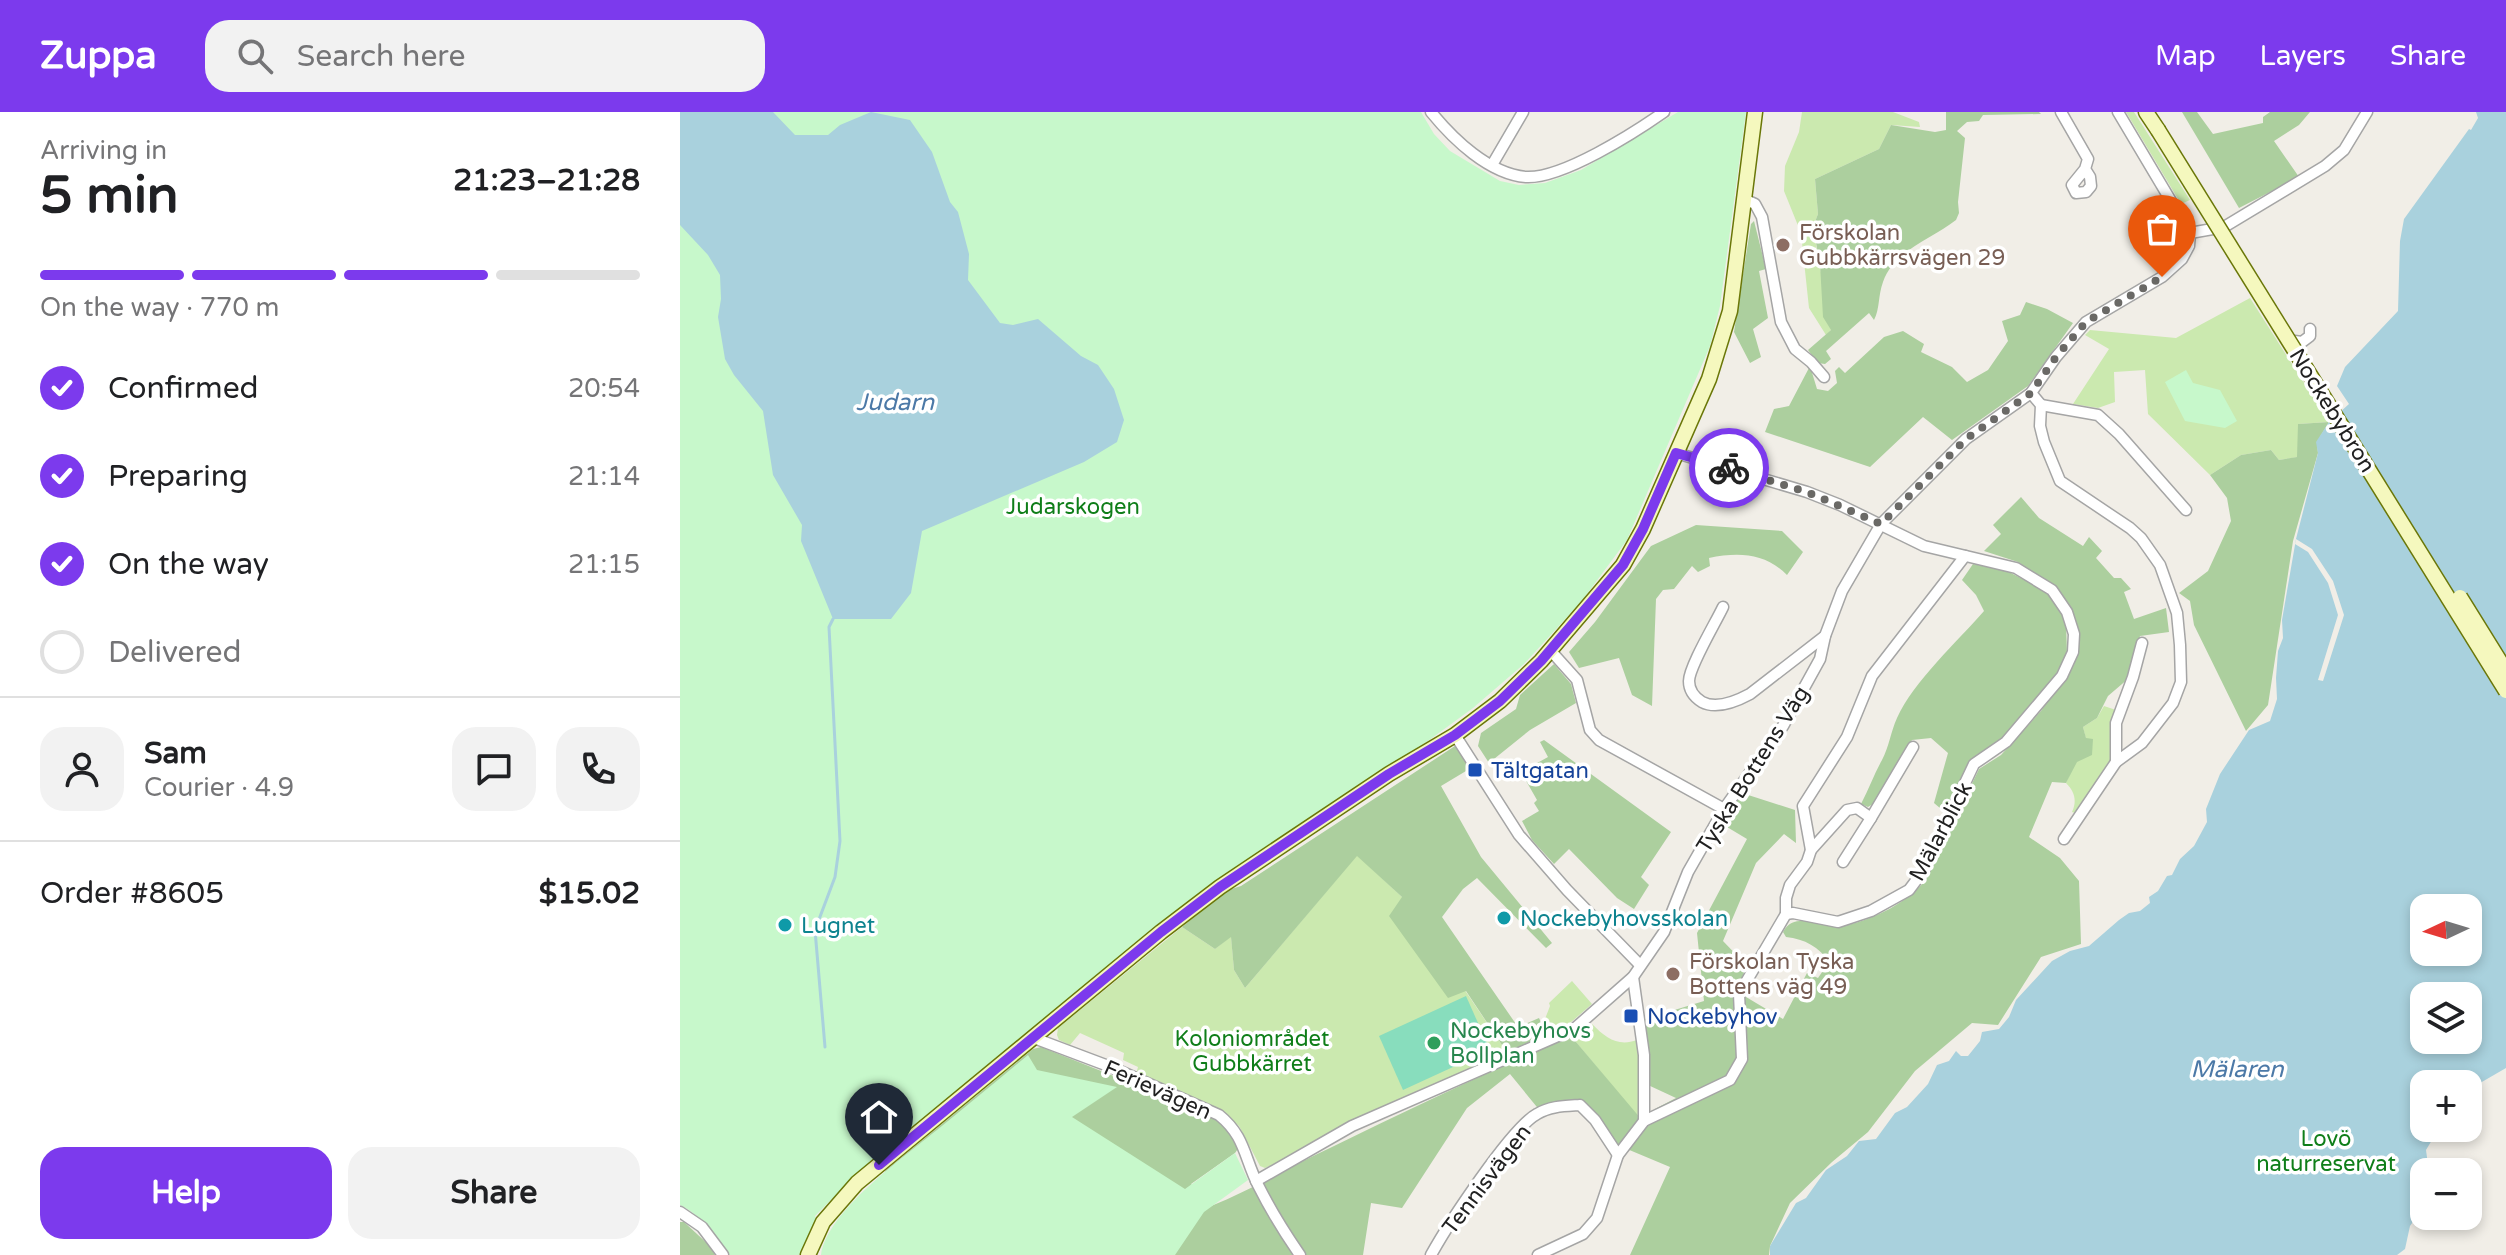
<!DOCTYPE html>
<html lang="en">
<head>
<meta charset="utf-8">
<style>
  body { margin:0; font-family:"Varela Round",sans-serif; background:#f2f2f2; color:#202124; height:100vh; display:flex; flex-direction:column; font-size:30px; white-space:nowrap }
  * { box-sizing:border-box; margin:0 }
  p { font-size:26px; color:#757577 }
  .icon { flex:none; width:44px; height:44px; fill:none; stroke:currentColor; stroke-width:2; stroke-linecap:round; stroke-linejoin:round }
  .map { position:relative; flex:1; overflow:hidden }
  .side { display:flex; flex-direction:column; background:#fff; width:680px }
  .side>* { flex:none }
  .needle { width:52px; rotate:266deg }
  .controls { position:absolute; left:1730px; top:782px; display:grid; gap:16px }
  .controls a { display:grid; place-items:center; width:72px; height:72px; border-radius:16px; background:#fff; box-shadow:0 4px 12px #0003; font-size:40px }
  .pin { position:absolute; display:grid; place-items:center; width:68px; height:68px; color:#fff; margin:-82px -34px; border-radius:50% 50% 50% 0; rotate:-45deg; box-shadow:0 0 8px #0007 }
  .pin .icon { rotate:45deg }
  .courier { position:absolute; display:grid; place-items:center; width:80px; height:80px; margin:-40px; border:6px solid #7c3aed; border-radius:50%; background:#fff; color:#222; box-shadow:0 2px 10px #0007 }
  .head em { font-style:normal; font-weight:700 }
  .head div { display:flex; flex-direction:column-reverse }
  .head { display:flex; align-items:center; justify-content:space-between; height:136px; padding:0 40px }
  h1 { font-size:52px; font-weight:700; line-height:60px }
  .bar { display:grid; grid-template-columns:repeat(4,1fr); gap:12px 8px; align-content:center; height:96px; padding:0 40px }
  .bar i { height:10px; border-radius:6px; background:#e0e0e0 }
  .bar .selected { background:#7c3aed }
  .bar p { grid-column:span 4 }
  .line { display:flex; align-items:center; gap:20px; padding:0 40px; border-top:2px solid #e0e0e0 }
  .line div { flex:1 }
  .round { display:grid; place-items:center; flex:none; width:84px; height:84px; border-radius:24px; background:#f2f2f2 }
  ol { padding:0 40px; list-style:none }
  li { display:flex; align-items:center; gap:24px; height:88px }
  li p { margin-inline-start:auto }
  li .icon { padding:8px; border-radius:50%; background:#7c3aed; color:#fff; stroke-width:4 }
  li:last-child { color:#757577 }
  li i { width:44px; height:44px; border:4px solid #e0e0e0; border-radius:50% }
  .action { display:flex; gap:16px; margin-top:auto; padding:16px 40px }
  .action a { flex:1; height:92px; border-radius:24px; background:#7c3aed; color:#fff; font-size:32px; font-weight:700; line-height:92px; text-align:center }
  .action a+a { background:#f2f2f2; color:#202124 }
  header { display:flex; align-items:center; gap:48px; box-sizing:border-box; height:112px; padding:0 40px; background:#7c3aed; color:#fff }
  header strong { font-size:38px }
  nav { display:flex; gap:44px; margin-inline-start:auto; font-size:28px }
  .search { width:560px; height:72px; background:#f2f2f2; display:flex; align-items:center; gap:20px; box-sizing:border-box; padding:0 28px; border-radius:24px; color:#757577; font-size:30px }
  main { display:flex; flex:1; min-height:0 }
  .map>svg:first-child { display:block }
</style>
</head>
<body>
<header>
<strong>Zuppa</strong>
<div class="search"><svg class="icon" aria-label="search" viewBox="0 0 24 24"><circle cx="10" cy="10" r="6"/><path d="M15 15l6 6"/></svg>Search here</div>
<nav><a>Map</a><a>Layers</a><a>Share</a></nav>
</header>
<main>
<section class="side">
<div class="head"><div><h1>5 min</h1><p>Arriving in</p></div><em>21:23–21:28</em></div>
<div class="bar"><i class="selected"></i><i class="selected"></i><i class="selected"></i><i></i><p>On the way · 770 m</p></div>
<ol>
<li><svg class="icon" aria-label="check" viewBox="0 0 24 24"><path d="M5 12l5 5 9-10"/></svg>Confirmed<p>20:54</p></li>
<li><svg class="icon" aria-label="check" viewBox="0 0 24 24"><path d="M5 12l5 5 9-10"/></svg>Preparing<p>21:14</p></li>
<li><svg class="icon" aria-label="check" viewBox="0 0 24 24"><path d="M5 12l5 5 9-10"/></svg>On the way<p>21:15</p></li>
<li><i></i>Delivered</li>
</ol>
<div class="line" style="height:144px"><a class="round"><svg class="icon" aria-label="person" viewBox="0 0 24 24"><circle cx="12" cy="8" r="4"/><path d="M4 21q1-7 8-7t8 7"/></svg></a><div><b>Sam</b><p>Courier · 4.9</p></div><a class="round"><svg class="icon" aria-label="chat" viewBox="0 0 24 24"><path d="M4 5h16v11H9l-5 4z"/></svg></a><a class="round"><svg class="icon" aria-label="phone" viewBox="0 0 24 24"><path d="M5 4h4l2 5-3 2q2 4 5 5l2-3 5 2v4C11 20 4 13 5 4z"/></svg></a></div>
<div class="line" style="height:104px"><div>Order #8605</div><b>$15.02</b></div>
<div class="action"><a>Help</a><a>Share</a></div>
</section>
<div class="map">
<svg width="1826" height="1143" viewBox="0 0 1826 1143">
  <rect width="100%" height="100%" fill="#f1eee7"/>
  <g fill="#cbe9af">
    <path d="M1122 0H1213L1239 10 1240 15 1211 13 1199 37 1135 67 1138 102 1133 115 1151 218 1146 223 1129 196 1121 121 1104 79 1105 54 1119 20Z"/>
    <path d="M1446 0H1454L1510 88 1501 92Z"/>
    <path d="M1570 186 1649 310 1618 312V345L1599 348 1591 338 1561 343 1530 363 1468 302 1465 258 1434 260 1435 290 1418 296 1393 292 1429 237 1405 223 1410 218 1496 226Z"/>
    <path d="M1424 594 1436 598 1432 646 1395 701 1392 700C1397 689 1395 680 1386 671L1406 627 1403 615 1417 606Z"/>
    <path d="M677 743 722 785 828 942 585 1056 580 1054 559 1014 540 999 456 962 458 955 443 948 444 941 400 921 390 933 379 928 377 923 378 916 502 815 535 837 551 824 554 858 565 876Z"/>
    <path d="M892 869 912 892 890 911 873 921 865 907 870 894 869 891Z"/>
    <path d="M912 912C926 926 938 935 957 928L960 945 958 1005 891 924Z"/>
  </g>
  <g fill="#accf9e">
    <path d="M1266 0H1359L1361 2 1303 3 1299 9 1287 10 1277 19 1285 26 1278 90 1279 101 1276 108C1252 127 1214 138 1203 170 1198 183 1200 197 1194 208L1189 201 1146 239 1151 247 1145 252 1138 251 1128 238 1151 218 1143 205 1140 152 1133 115 1138 102 1135 67 1199 37 1211 13 1255 20 1266 18Z"/>
    <path d="M1502 0H1517L1533 22 1583 11V5L1590 0H1630L1619 13 1594 29 1619 65 1559 96Z"/>
    <path d="M1074 109 1086 157 1079 159 1088 206 1073 217 1081 245 1070 251 1054 220 1071 112Z"/>
    <path d="M1346 190 1367 197 1393 211 1348 274 1272 328 1243 305 1190 355 1085 320 1094 297 1109 294 1130 254 1137 277 1148 279 1157 271 1155 259 1159 255 1165 261 1204 225 1223 219 1244 232 1241 240 1272 255 1287 270 1308 258 1328 229 1322 209 1340 203Z"/>
    <path d="M1649 310 1637 330 1638 341 1613 429 1588 593 1566 619 1514 513 1510 489 1499 481 1528 459 1551 409 1547 386 1530 363 1561 343 1591 338 1599 348 1617 345 1618 312Z"/>
    <path d="M1341 385 1359 406 1403 434 1409 425 1422 439 1416 446 1434 466H1441L1451 477 1444 480 1454 507 1486 496 1489 520 1460 524 1449 566 1428 584 1417 606 1403 615 1406 626 1413 627 1412 643 1397 650 1386 671 1372 670 1349 725 1380 746 1399 769 1401 832 1361 845 1318 913 1292 911 1235 959 1188 1020 1152 1050 1110 1091 1090 1134 1089 1143H950L990 1055 947 1037 943 1043 899 994 861 1000 830 962 787 996 722 1096 691 1091 683 1143H286L222 1105 205 1059 353 937 361 935 534 1004 553 1023 560 1034 555 1041 511 1072 531 1094C573 1077 611 1054 652 1035 731 996 810 959 891 924L967 1014 975 997 996 986 968 973 965 907 1024 889 1017 821 1067 727 1042 712 1062 681 1115 698 1116 731 1104 722 1076 751 1043 829 1067 854 1056 879 1103 907 1127 861 1138 866 1149 850C1139 835 1125 827 1106 825L1103 820C1116 796 1147 819 1168 813 1196 806 1226 791 1245 769L1299 657 1321 643 1361 599 1394 553 1397 540 1374 476 1338 450 1304 439 1321 422 1313 413Z"/>
    <path d="M1016 413 1102 419 1123 440 1107 463C1085 441 1059 440 1029 446L1030 454 1018 460 1012 454 994 477 983 478 976 487 972 594 952 583 939 546 899 556 889 540 915 510 971 434Z"/>
    <path d="M1293 452 1327 459 1366 479 1376 490 1386 510 1387 542 1376 562 1324 625 1294 648 1267 702 1254 691 1268 641 1251 626 1232 628 1193 692 1188 695 1181 692C1189 677 1194 662 1202 648 1209 635 1211 619 1217 606 1233 570 1278 529 1304 499L1296 483 1282 468Z"/>
    <path d="M874 552 891 572 896 591 850 618 809 651 798 634 801 621 836 597 840 583Z"/>
    <path d="M864 628 991 720 961 765 969 773 954 797 937 786 889 737 874 752 852 728 842 709 859 699 854 691 857 688 841 660 868 645 860 630Z"/>
    <path d="M775 634 780 636 791 656 761 674 801 745 872 831 866 836 797 766 783 777 762 805 838 915 859 906 867 924 828 942 786 879 768 886 709 804 722 785 677 744 565 876 554 858 551 825 535 837 502 815 545 779 561 774Z"/>
    <path d="M0 1110H4L30 1134 35 1143H0Z"/>
  </g>
  <g fill="#c7f8cb">
    <path d="M0 0H741L754 22 770 39 820 69 839 73 865 71 901 58 998 0H1066L1040 194 1030 234 947 428 901 490 844 552 793 596 346 923 170 1069 135 1104 138 1111 122 1143H47C33 1123 23 1104 0 1093Z"/>
    <path d="M1506 258 1513 271 1540 278 1557 309 1545 316 1505 309 1485 270Z"/>
    <path d="M348 943 357 958 437 975 392 1005 505 1077 555 1041 568 1068 524 1100 495 1143H141C147 1099 224 1045 257 1018 288 993 318 968 348 943Z"/>
  </g>
  <path fill="#88ddbd" d="M786 884 810 938 723 978 699 924Z"/>
  <g fill="#a9d1dd" fill-rule="evenodd">
    <path d="M0 0H93L115 23H148L160 13 191 0 230 8 252 40 270 90 278 100 289 142 288 168 320 211 333 213 358 207 401 244 418 253 434 277 444 308 437 330 404 350 242 419 231 481 211 507H153L121 429 122 413 93 363 83 299 54 263 45 247 38 205 41 187 40 163 28 143 0 113Z"/>
    <path d="M1796 0H1826V956L1788 978V972H1744V1016H1749L1752 1028 1746 1038 1749 1060H1744V1094L1730 1114 1725 1137 1717 1143H1090V1134L1116 1091 1126 1086 1146 1058 1167 1044 1179 1029 1196 1027 1215 1001 1227 995 1248 972 1257 953 1269 949 1276 939 1281 944H1288L1300 929 1302 920 1319 917 1329 905 1336 888 1372 849 1390 839 1409 834 1439 808 1449 801 1460 799 1470 791 1469 785 1478 779 1487 764 1492 763 1500 747 1514 734 1527 710 1526 697 1540 662 1569 618 1590 609 1597 587 1596 566 1598 539 1603 526 1602 508 1616 427 1638 341 1636 330 1649 310 1669 292 1657 274 1665 255 1718 199 1720 129 1724 107 1789 17 1791 18 1798 6ZM1744 796H1788V840H1744ZM1744 884H1788V928H1744Z"/>
  </g>
  <path fill="#f1eee7" d="M1616 427 1632 437 1653 469 1664 503 1643 569 1638 568 1658 503 1648 471 1628 440 1615 432Z"/>
  <g fill="none" stroke-linecap="round" stroke-linejoin="round">
    <path stroke="#a9d1dd" stroke-width="3" d="M145 935 135 818 155 765 160 729 149 515 153 507"/>
    <g stroke="#a5a5a5" stroke-width="13">
      <g id="street">
        <path d="M751 0C773 27 809 62 846 65 882 67 954 21 984 0"/>
        <path d="M1381 0 1408 47 1405 57 1410 65 1411 74 1406 80 1396 81 1392 73 1405 57"/>
        <path d="M812 53 843 0"/>
        <path d="M1066 88 1075 92 1082 105 1101 210 1115 237 1131 250 1144 265"/>
        <path d="M1510 121 1544 115 1645 54 1664 38 1687 0"/>
        <path d="M1607 228 1622 230 1630 224V217"/>
        <path d="M1351 281 1361 293 1360 314 1364 330 1380 369 1450 416 1461 426 1480 453 1497 501 1500 533 1501 570 1493 591 1462 631 1436 650 1384 727"/>
        <path d="M1361 293 1418 303 1439 322 1506 398"/>
        <path d="M996 341 1127 380 1160 393 1244 434 1336 456 1372 478 1387 500 1394 522 1393 540 1382 564 1326 630 1294 652 1244 758 1229 778 1191 799 1158 810 1113 801 1106 802"/>
        <path d="M1043 495C1036 510 1009 555 1009 569 1009 578 1014 585 1022 590 1037 598 1057 589 1070 582L1145 524"/>
        <path d="M870 538 897 568 910 618 919 628 1044 697"/>
        <path d="M775 623 839 723 887 778 960 853"/>
        <path d="M1436 650V611L1453 565 1462 531"/>
        <path d="M1191 706 1233 635"/>
        <path d="M1131 738 1123 694 1167 625 1192 564 1285 444"/>
        <path d="M953 865 964 943V1009"/>
        <path d="M354 926 431 955 539 1003C565 1024 564 1045 578 1073 590 1097 604 1120 620 1143"/>
        <path d="M576 1069 672 1014 894 917 953 865 984 820 1008 760 1044 697 1103 614 1140 547 1145 524 1162 479 1201 412 1286 327 1351 281 1376 245 1406 210 1482 165 1502 147 1509 134 1510 121 1438 0"/>
        <path d="M0 1100 22 1115 43 1143"/>
        <path d="M751 1143C767 1114 831 1016 857 1002 870 994 885 994 900 993L915 1008 938 1043"/>
        <path d="M858 1143 903 1122 917 1106 938 1043 964 1009 1050 968 1062 947 1059 882 1106 802V786L1110 773 1127 750 1131 738 1167 698 1177 696 1191 706 1163 750"/>
      </g>
    </g>
    <g stroke="#6a7708" stroke-width="17">
      <g id="secondary">
        <path d="M1466 0 1478 18"/>
        <path d="M128 1143 143 1110 177 1071 481 820 540 775 709 662 775 623 820 589 861 549 943 453 963 417 1029 267 1050 199 1075 0"/>
      </g>
    </g>
    <use href="#street" stroke="#fff" stroke-width="10"/>
    <use href="#secondary" stroke="#f5f8be" stroke-width="14"/>
    <g stroke="#6a7708" stroke-width="17" stroke-linecap="butt">
      <g id="secondary-bridge">
        <path d="M1478 18 1826 579"/>
        <path d="M1780 485 1826 559"/>
      </g>
    </g>
    <use href="#secondary-bridge" stroke="#f5f8be" stroke-width="14"/>
  </g>
  <g fill="none" stroke-linecap="round" stroke-linejoin="round">
    <path stroke="#6a6966" stroke-width="8" stroke-dasharray="0 14.4" d="M1049 356 1127 380 1201 412 1286 327 1351 281 1376 245 1406 210 1482 165"/>
    <path stroke="#7c3aed" stroke-width="10" d="M199 1053 481 820 540 775 709 662 775 623 820 589 861 549 943 453 963 417 996 341 1049 356"/>
  </g>
  <g fill="#8d6e63" stroke="#fff" stroke-width="3">
    <circle cx="1103" cy="133" r="8"/>
    <circle cx="993" cy="862" r="8"/>
  </g>
  <g fill="#1a4fb4" stroke="#fff" stroke-width="3">
    <rect x="787" y="650" width="16" height="16" rx="4"/>
    <rect x="943" y="896" width="16" height="16" rx="4"/>
  </g>
  <g fill="#0f9aa8" stroke="#fff" stroke-width="3">
    <circle cx="824" cy="806" r="8"/>
    <circle cx="105" cy="813" r="8"/>
  </g>
  <circle fill="#2e9e5b" stroke="#fff" stroke-width="3" cx="754" cy="931" r="8"/>
  <g text-anchor="middle" stroke-width="7" stroke-linejoin="round" paint-order="stroke">
    <g font-size="22" fill="#785e54" stroke="#fff" text-anchor="start">
      <text x="1119" y="128">Förskolan<tspan x="1119" dy="25">Gubbkärrsvägen 29</tspan></text>
      <text x="1009" y="857">Förskolan Tyska<tspan x="1009" dy="25">Bottens väg 49</tspan></text>
    </g>
    <g font-size="22" fill="#212121" stroke="#fff">
      <text transform="translate(1653 298) rotate(58)" y="8">Nockebybron</text>
      <text transform="translate(1072 657) rotate(-58)" y="8">Tyska Bottens Väg</text>
      <text transform="translate(1260 719) rotate(-62)" y="8">Mälarblick</text>
      <text transform="translate(478 977) rotate(24)" y="8">Ferievägen</text>
      <text transform="translate(806 1067) rotate(-53)" y="8">Tennisvägen</text>
    </g>
    <g font-size="22" fill="#0f7e19" stroke="#fff">
      <text x="393" y="402">Judarskogen</text>
      <text x="572" y="934">Koloniområdet<tspan x="572" dy="25">Gubbkärret</tspan></text>
      <text x="1646" y="1034">Lovö<tspan x="1646" dy="25">naturreservat</tspan></text>
    </g>
    <g font-size="22" fill="#164399" stroke="#fff" text-anchor="start">
      <text x="811" y="666">Tältgatan</text>
      <text x="967" y="912">Nockebyhov</text>
    </g>
    <g font-size="22" fill="#0d838f" stroke="#fff" text-anchor="start">
      <text x="840" y="814">Nockebyhovsskolan</text>
      <text x="121" y="821">Lugnet</text>
    </g>
    <g font-size="22" fill="#27864d" stroke="#fff" text-anchor="start">
      <text x="770" y="926">Nockebyhovs<tspan x="770" dy="25">Bollplan</tspan></text>
    </g>
    <g font-size="24" font-style="italic" fill="#4c79a7" stroke="#fff">
      <text x="215" y="298">Judarn</text>
      <text x="1557" y="965">Mälaren</text>
    </g>
  </g>
</svg>
<div class="controls">
<a><svg class="needle" viewBox="-14 -14 28 28"><path d="M0-13l5 13h-10z" fill="#e53935"/><path d="M0 13l5-13h-10z" fill="#757577"/></svg></a>
<a><svg class="icon" aria-label="layers" viewBox="0 0 24 24"><path d="M12 4l9 5-9 5-9-5zM3 14l9 5 9-5"/></svg></a>
<a>+</a>
<a>−</a>
</div>
<div class="pin" style="left:1482px;top:165px;background:#ea580c"><svg class="icon" aria-label="bag" viewBox="0 0 24 24"><path d="M5 8h14l-1 12H6zM9 8a3 3 0 0 1 6 0"/></svg></div>
<div class="pin" style="left:199px;top:1053px;background:#1f2937"><svg class="icon" aria-label="home" viewBox="0 0 24 24"><path d="M3 11l9-7 9 7M6 9v11h12V9"/></svg></div>
<div class="courier" style="left:1049px;top:356px"><svg class="icon" aria-label="bike" viewBox="0 0 24 24"><circle cx="6" cy="16" r="4"/><circle cx="18" cy="16" r="4"/><path d="M6 16l4-8h5l3 8M10 8l3 8H6M13 5h3"/></svg></div>
</div>
</main>
</body>
</html>
